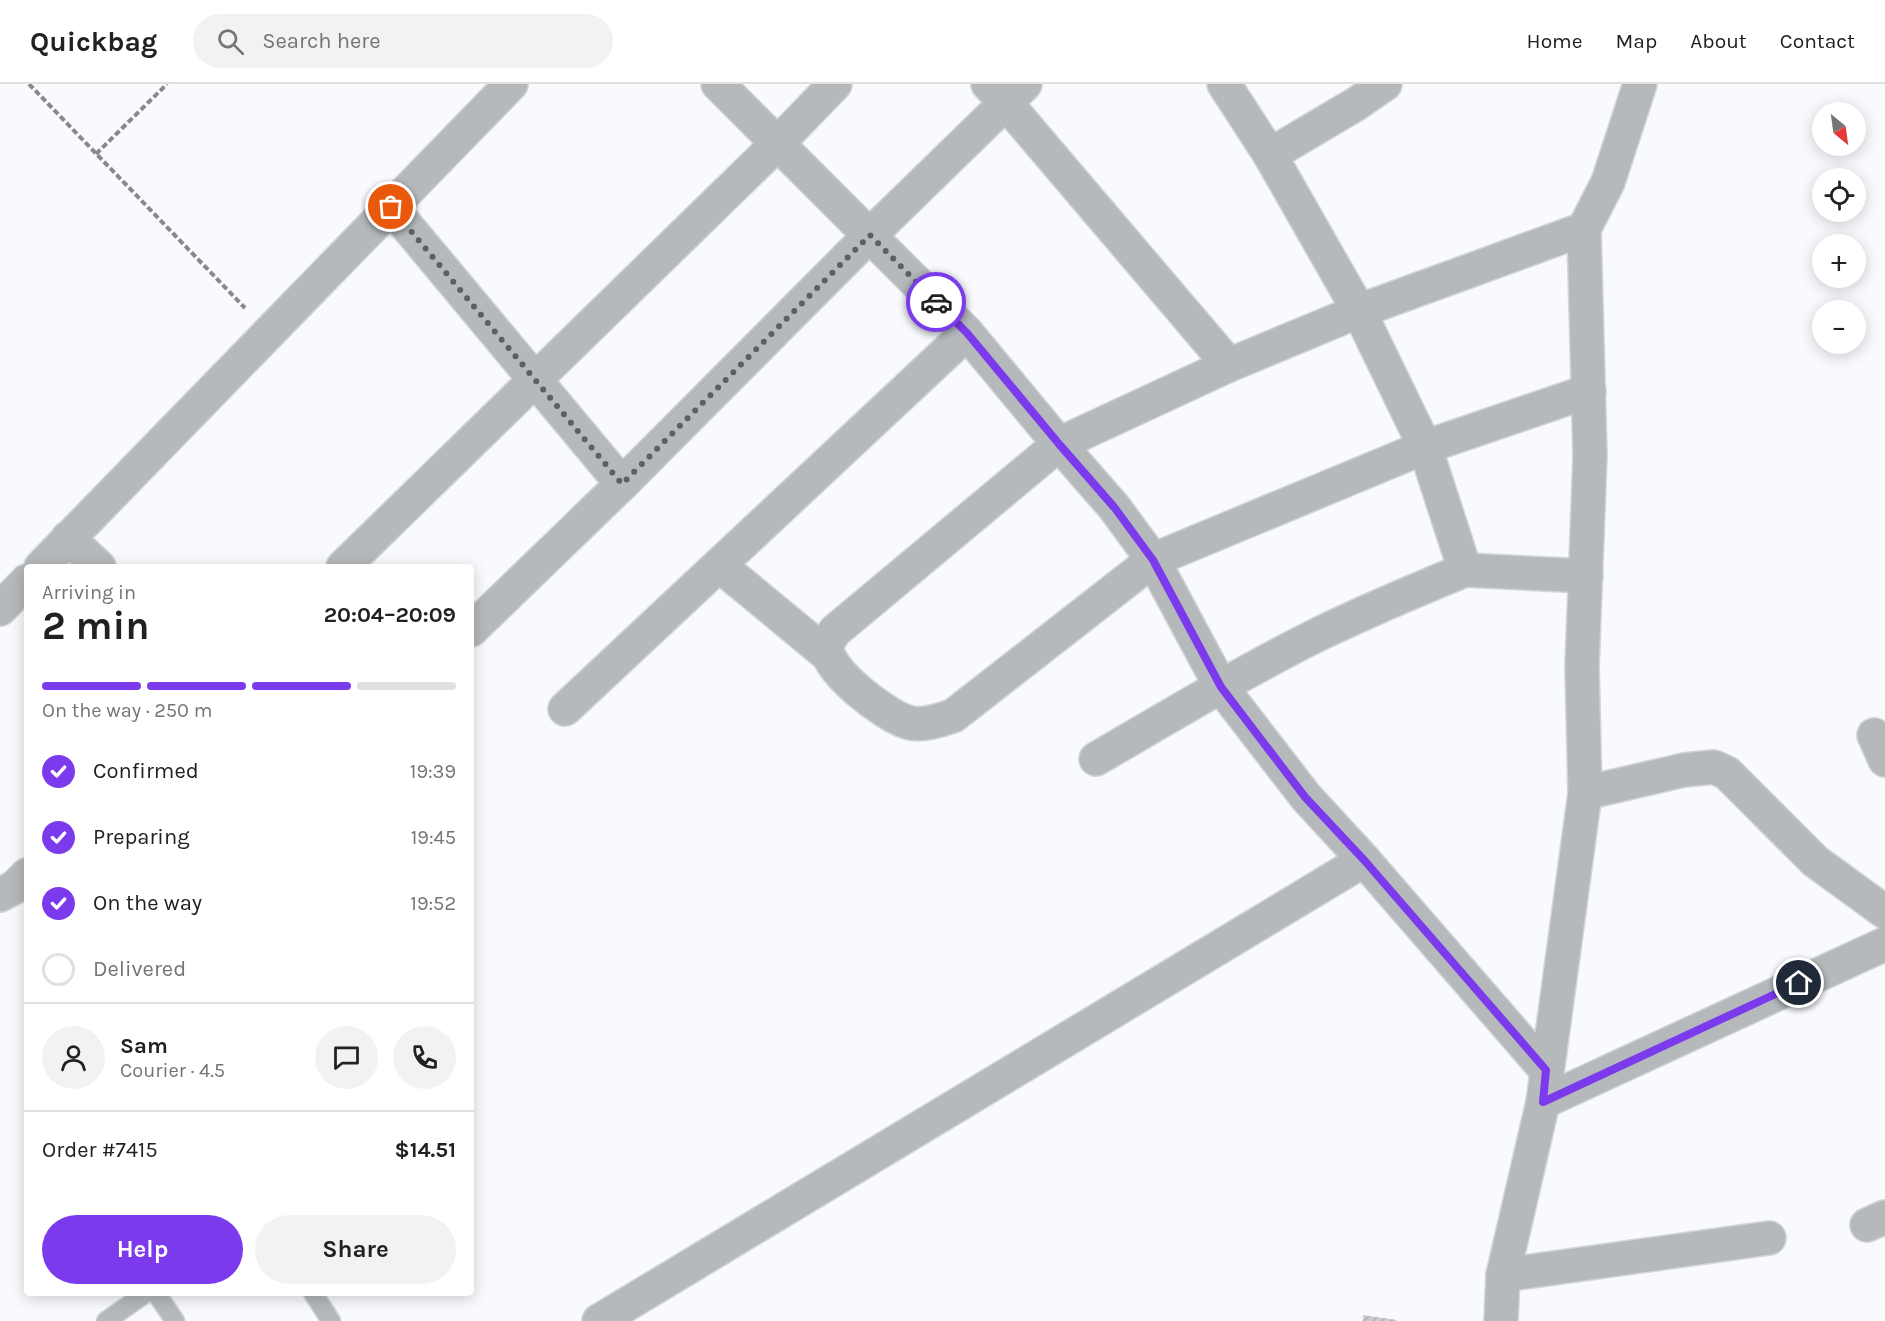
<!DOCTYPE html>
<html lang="en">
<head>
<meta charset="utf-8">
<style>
  body { margin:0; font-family:Karla,sans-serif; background:#f2f2f2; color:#202124; height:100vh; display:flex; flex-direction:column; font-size:22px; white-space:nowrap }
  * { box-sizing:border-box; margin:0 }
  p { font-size:20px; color:#757577 }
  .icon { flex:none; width:33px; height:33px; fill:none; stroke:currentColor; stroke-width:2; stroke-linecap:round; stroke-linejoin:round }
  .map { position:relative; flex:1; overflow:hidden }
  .panel { position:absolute; left:24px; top:480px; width:450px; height:732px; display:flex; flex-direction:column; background:#fff; border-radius:6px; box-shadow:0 3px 15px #0003 }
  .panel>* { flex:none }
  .needle { width:39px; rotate:151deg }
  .fabs { position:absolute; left:1812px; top:18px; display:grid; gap:12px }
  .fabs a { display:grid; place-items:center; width:54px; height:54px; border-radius:50%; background:#fff; box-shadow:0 3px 15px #0003; font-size:30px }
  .pin { position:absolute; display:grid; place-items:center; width:51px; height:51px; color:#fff; margin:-26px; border:3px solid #fff; border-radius:50%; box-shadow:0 2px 6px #0007 }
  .courier { position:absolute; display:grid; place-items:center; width:60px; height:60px; margin:-30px; border:4px solid #7c3aed; border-radius:50%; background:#fff; color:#222; box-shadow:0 2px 8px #0007 }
  .summary em { font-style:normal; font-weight:700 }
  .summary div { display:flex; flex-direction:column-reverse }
  .summary { display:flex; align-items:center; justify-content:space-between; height:102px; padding:0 18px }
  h1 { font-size:39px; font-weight:700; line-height:45px }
  .bar { display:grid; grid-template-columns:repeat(4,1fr); gap:9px 6px; align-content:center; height:72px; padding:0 18px }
  .bar i { height:8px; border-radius:4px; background:#e0e0e0 }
  .bar .current { background:#7c3aed }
  .bar p { grid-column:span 4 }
  .line { display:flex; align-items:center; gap:15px; padding:0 18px; border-top:2px solid #e0e0e0 }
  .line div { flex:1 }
  .round { display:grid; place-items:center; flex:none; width:63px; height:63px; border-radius:32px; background:#f2f2f2 }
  ol { padding:0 18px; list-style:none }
  li { display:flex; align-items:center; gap:18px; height:66px }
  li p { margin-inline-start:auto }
  li .icon { padding:6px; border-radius:50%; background:#7c3aed; color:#fff; stroke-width:4 }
  li:last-child { color:#757577 }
  li i { width:33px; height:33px; border:3px solid #e0e0e0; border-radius:50% }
  .button { display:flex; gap:12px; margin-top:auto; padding:12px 18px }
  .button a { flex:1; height:69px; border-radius:36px; background:#7c3aed; color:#fff; font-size:24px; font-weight:700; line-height:69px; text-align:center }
  .button a+a { background:#f2f2f2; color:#202124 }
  header { display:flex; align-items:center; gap:36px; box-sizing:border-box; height:84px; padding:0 30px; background:#fff; border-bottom:2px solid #e0e0e0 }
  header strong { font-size:28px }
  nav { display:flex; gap:33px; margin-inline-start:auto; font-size:21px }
  .search { width:420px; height:54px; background:#f2f2f2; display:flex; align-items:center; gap:15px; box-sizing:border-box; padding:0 21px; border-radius:33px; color:#757577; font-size:22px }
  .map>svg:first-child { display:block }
</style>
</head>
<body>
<header>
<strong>Quickbag</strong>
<div class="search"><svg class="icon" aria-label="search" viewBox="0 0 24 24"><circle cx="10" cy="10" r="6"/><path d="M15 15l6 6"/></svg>Search here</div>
<nav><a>Home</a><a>Map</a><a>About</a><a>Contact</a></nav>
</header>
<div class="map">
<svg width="1885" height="1237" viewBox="0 0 1885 1237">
  <defs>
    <pattern id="building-hatch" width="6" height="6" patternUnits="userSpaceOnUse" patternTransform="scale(1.5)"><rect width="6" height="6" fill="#cdc8d1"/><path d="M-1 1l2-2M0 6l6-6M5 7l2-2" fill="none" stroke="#afabb2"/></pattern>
  </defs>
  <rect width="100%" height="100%" fill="#f9fafe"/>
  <path fill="url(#building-hatch)" d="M1363 1231 1397 1236 1396 1237H1363Z"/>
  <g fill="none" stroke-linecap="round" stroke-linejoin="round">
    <g stroke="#d3d4d8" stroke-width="21">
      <g id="service">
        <path d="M156 1209 175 1237"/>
        <path d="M313 1209 331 1237"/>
        <path d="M106 1237 146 1209"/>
      </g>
    </g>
    <g stroke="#d3d4d8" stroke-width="36">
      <g id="minor">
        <path d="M988 0 1006 19 1229 281"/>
        <path d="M1270 71 1356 20 1385 0"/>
        <path d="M391 123 622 400 471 546"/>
        <path d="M1584 145 1359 227 1229 281 1059 360 835 547C832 552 827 557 827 563 826 587 885 631 907 638 922 643 939 636 953 632L1153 476 1425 363 1589 307"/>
        <path d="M622 400 870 151 1025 0"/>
        <path d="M68 454 99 483"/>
        <path d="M719 481 828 571"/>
        <path d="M343 483 778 59 835 0"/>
        <path d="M1465 486 1586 492"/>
        <path d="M565 625 967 249"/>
        <path d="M1874 651 1885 676"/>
        <path d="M1096 675C1170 632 1243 588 1319 550 1367 527 1416 506 1465 486L1425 363 1359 227 1270 71 1224 0"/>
        <path d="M1585 709 1684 686 1714 683 1727 689 1815 777 1885 828"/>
        <path d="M1364 776 1546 986"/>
        <path d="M0 811 15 803 27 791"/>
        <path d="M1543 1018 1885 860"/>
        <path d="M1867 1141 1885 1133"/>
        <path d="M1503 1191 1769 1154"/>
        <path d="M599 1237 1364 776 1306 713 1221 603 1153 476 1114 423 1059 360 967 249 718 0"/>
        <path d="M1501 1237 1503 1191 1543 1018 1585 709 1582 583 1590 372 1584 145 1608 98 1640 0"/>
      </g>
    </g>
    <g stroke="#d3d4d8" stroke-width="36">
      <g id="tertiary">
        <path d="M41 483 511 0"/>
        <path d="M0 525 27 497"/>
      </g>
    </g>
    <g stroke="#88898c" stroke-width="4" stroke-dasharray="6 3" stroke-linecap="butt">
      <path d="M29 0 245 224"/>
      <path d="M96 70 167 0"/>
    </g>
    <use href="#service" stroke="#b5b9bc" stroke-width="18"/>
    <use href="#minor" stroke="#b5b9bc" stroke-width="33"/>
    <use href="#tertiary" stroke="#b5b9bc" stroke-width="33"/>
  </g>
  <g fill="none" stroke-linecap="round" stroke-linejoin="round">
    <path stroke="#5e5f63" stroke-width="6" stroke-dasharray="0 10.8" d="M391 123 622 400 870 151 936 218"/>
    <path stroke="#7c3aed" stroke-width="8" d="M936 218 967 249 1059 360 1114 423 1153 476 1221 603 1305 713 1364 776 1546 986 1543 1018 1799 899"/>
  </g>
</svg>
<div class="fabs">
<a><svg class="needle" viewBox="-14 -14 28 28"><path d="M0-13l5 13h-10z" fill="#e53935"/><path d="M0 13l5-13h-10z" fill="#757577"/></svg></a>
<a><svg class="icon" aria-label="locate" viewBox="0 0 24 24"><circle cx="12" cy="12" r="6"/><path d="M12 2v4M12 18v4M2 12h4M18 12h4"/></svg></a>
<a>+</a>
<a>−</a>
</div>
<div class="pin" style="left:391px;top:123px;background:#ea580c"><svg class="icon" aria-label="bag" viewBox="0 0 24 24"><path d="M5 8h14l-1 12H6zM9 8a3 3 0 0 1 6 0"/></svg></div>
<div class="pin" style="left:1799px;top:899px;background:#1f2937"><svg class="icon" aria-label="home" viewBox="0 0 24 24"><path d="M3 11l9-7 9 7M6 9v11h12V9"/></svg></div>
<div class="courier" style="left:936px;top:218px"><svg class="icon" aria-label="car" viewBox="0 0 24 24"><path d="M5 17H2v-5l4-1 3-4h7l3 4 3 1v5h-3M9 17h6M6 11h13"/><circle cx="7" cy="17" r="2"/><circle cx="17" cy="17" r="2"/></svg></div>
<section class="panel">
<div class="summary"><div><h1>2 min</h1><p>Arriving in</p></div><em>20:04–20:09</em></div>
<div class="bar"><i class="current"></i><i class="current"></i><i class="current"></i><i></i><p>On the way · 250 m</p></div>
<ol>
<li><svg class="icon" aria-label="check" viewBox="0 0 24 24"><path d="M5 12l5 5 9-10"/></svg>Confirmed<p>19:39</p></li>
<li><svg class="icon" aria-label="check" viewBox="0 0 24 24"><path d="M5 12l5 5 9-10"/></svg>Preparing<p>19:45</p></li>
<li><svg class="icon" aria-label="check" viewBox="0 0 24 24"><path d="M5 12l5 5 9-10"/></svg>On the way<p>19:52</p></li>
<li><i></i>Delivered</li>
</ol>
<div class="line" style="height:108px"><a class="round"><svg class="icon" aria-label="person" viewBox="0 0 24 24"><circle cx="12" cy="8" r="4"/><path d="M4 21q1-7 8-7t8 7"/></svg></a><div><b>Sam</b><p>Courier · 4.5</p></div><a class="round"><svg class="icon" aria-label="chat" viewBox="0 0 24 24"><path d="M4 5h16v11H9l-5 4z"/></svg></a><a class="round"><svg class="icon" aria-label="phone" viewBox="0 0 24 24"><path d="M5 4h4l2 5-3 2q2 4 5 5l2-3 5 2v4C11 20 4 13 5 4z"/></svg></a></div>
<div class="line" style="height:78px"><div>Order #7415</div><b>$14.51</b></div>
<div class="button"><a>Help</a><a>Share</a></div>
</section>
</div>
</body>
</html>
